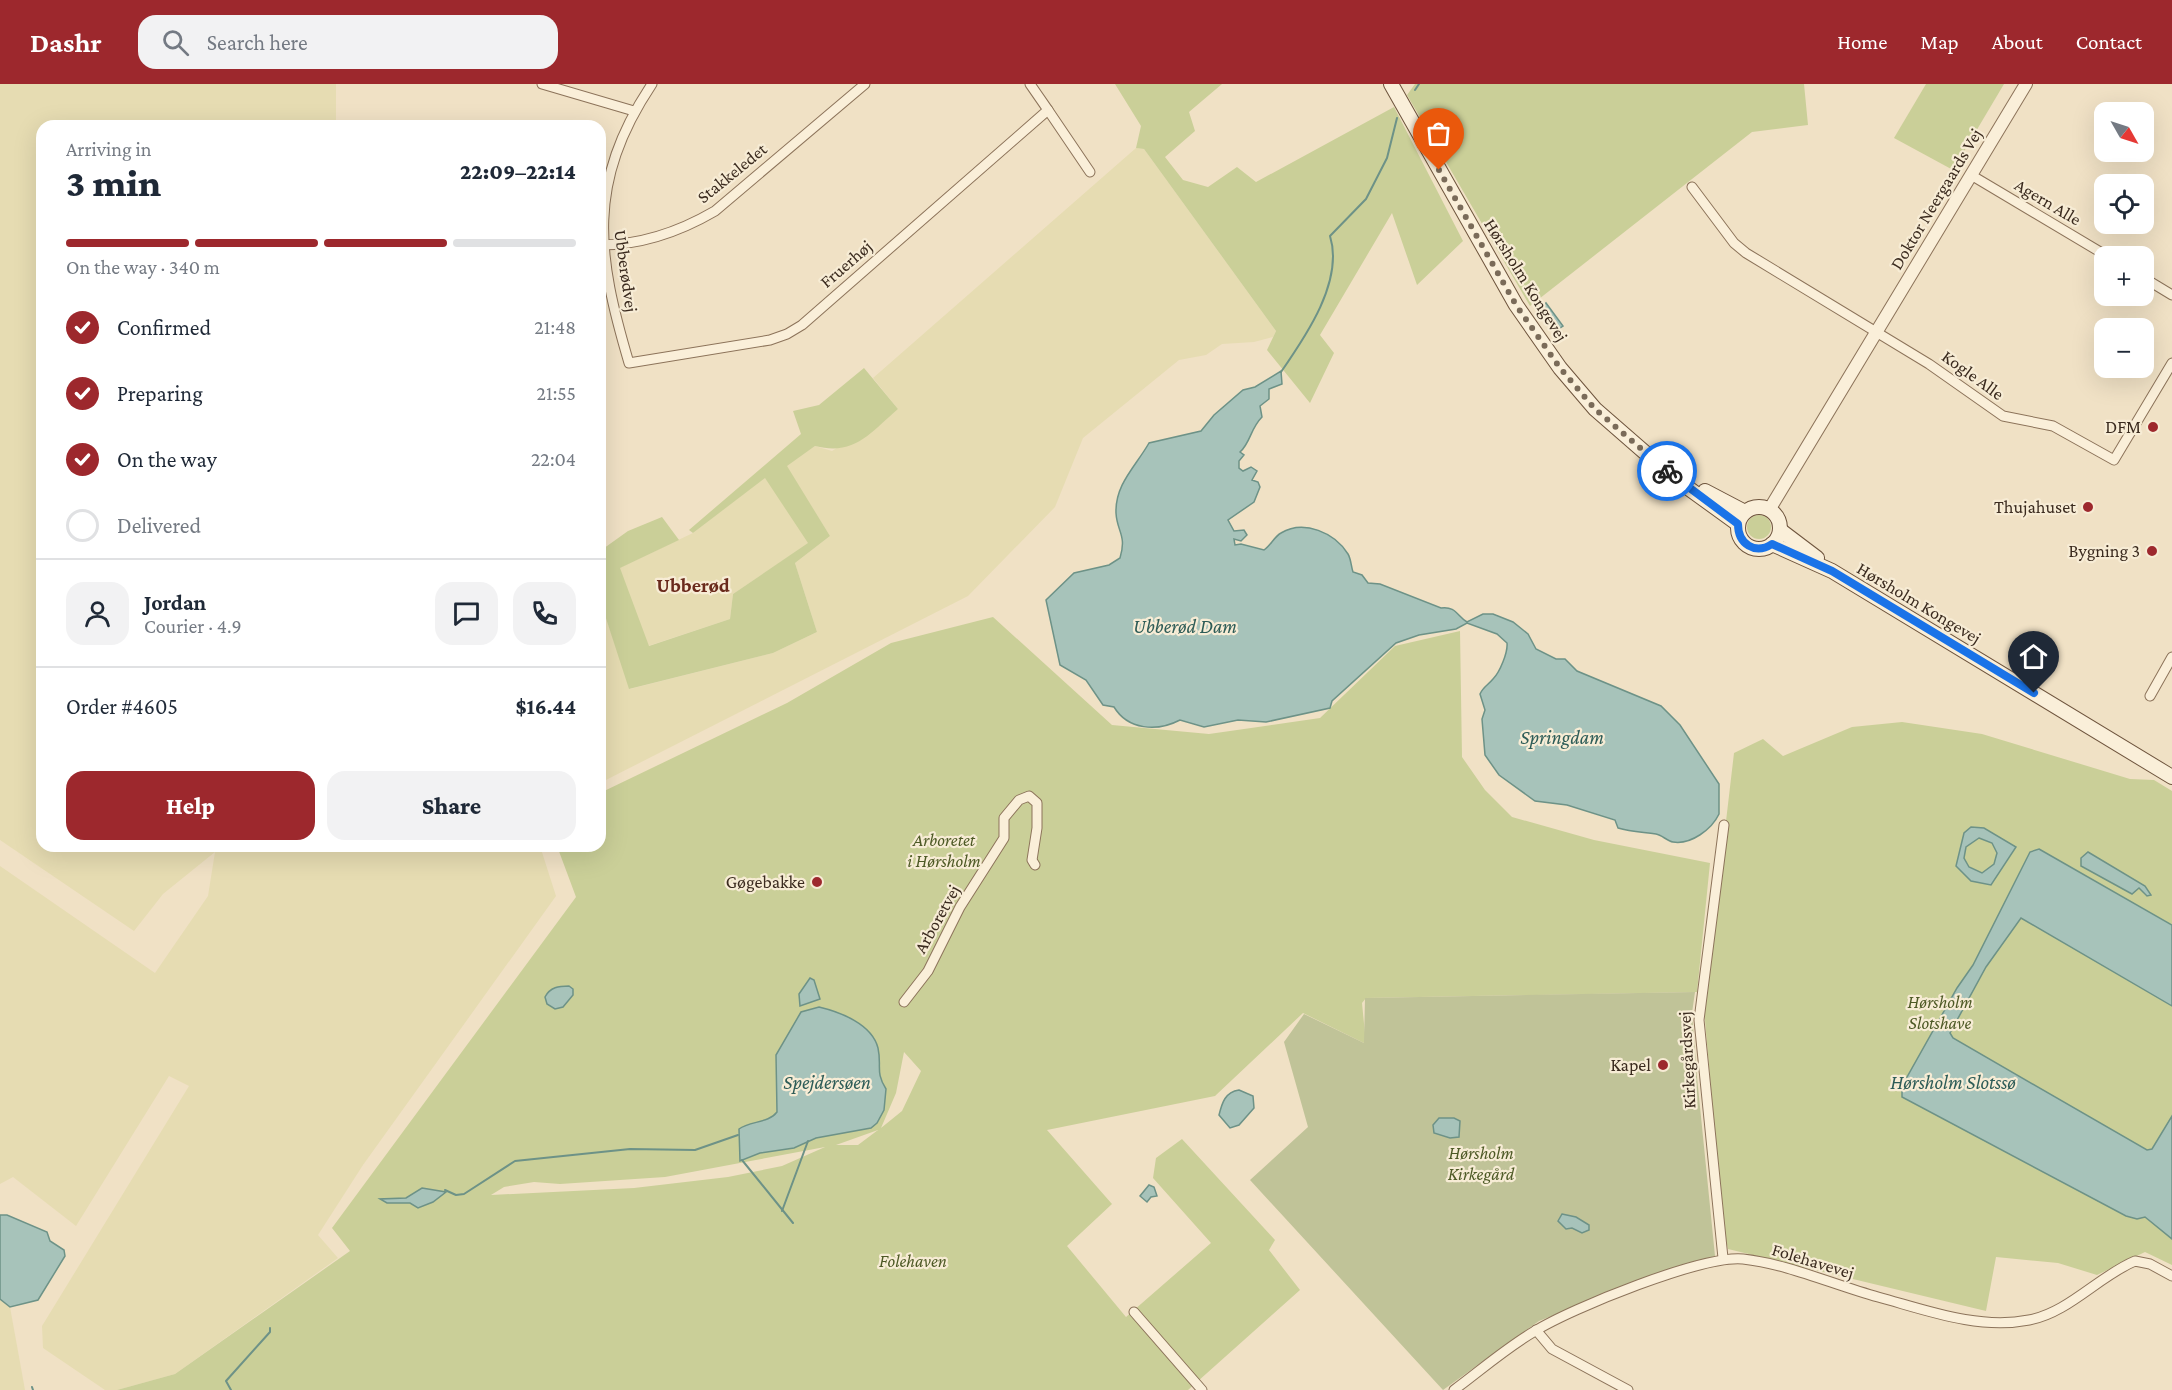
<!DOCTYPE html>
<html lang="en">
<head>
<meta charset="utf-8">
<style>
  body { margin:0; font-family:"Crimson Pro",serif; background:#f2f2f3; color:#1f2937; height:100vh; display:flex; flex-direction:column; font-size:22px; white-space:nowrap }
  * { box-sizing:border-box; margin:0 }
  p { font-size:20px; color:#747a83 }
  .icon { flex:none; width:33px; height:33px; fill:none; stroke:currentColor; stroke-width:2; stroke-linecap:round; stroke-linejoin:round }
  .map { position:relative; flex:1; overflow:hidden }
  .side { position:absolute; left:36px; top:36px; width:570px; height:732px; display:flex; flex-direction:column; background:#fff; border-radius:18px; box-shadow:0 6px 24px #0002 }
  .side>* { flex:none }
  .needle { width:39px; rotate:129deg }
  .fabs { position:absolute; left:2094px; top:18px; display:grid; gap:12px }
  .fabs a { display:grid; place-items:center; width:60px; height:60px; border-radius:12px; background:#fff; box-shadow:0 6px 24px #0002; font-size:30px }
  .pin { position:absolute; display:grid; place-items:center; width:51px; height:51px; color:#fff; margin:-62px -26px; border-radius:50% 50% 50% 0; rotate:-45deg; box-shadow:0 0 6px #0007 }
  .pin .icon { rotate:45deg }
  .courier { position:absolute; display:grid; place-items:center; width:60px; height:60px; margin:-30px; border:4px solid #1a73e8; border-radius:50%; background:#fff; color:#222; box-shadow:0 2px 8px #0007 }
  .headline em { font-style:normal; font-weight:800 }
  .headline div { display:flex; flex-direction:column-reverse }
  .headline { display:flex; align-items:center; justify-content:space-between; height:102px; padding:0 30px }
  h1 { font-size:39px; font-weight:800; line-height:45px }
  .bar { display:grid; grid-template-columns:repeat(4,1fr); gap:9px 6px; align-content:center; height:72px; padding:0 30px }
  .bar i { height:8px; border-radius:4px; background:#e0e1e3 }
  .bar .selected { background:#9d282d }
  .bar p { grid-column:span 4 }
  .line { display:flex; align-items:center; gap:15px; padding:0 30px; border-top:2px solid #e0e1e3 }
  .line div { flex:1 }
  .round { display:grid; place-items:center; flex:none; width:63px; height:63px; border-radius:18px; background:#f2f2f3 }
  ol { padding:0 30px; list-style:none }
  li { display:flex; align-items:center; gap:18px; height:66px }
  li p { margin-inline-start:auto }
  li .icon { padding:6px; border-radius:50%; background:#9d282d; color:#fff; stroke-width:4 }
  li:last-child { color:#747a83 }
  li i { width:33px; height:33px; border:3px solid #e0e1e3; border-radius:50% }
  .action { display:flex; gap:12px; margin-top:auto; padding:12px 30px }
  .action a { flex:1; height:69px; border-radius:18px; background:#9d282d; color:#fff; font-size:24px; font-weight:800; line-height:69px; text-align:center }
  .action a+a { background:#f2f2f3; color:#1f2937 }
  header { display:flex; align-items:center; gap:36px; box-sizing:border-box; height:84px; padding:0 30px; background:#9d282d; color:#fff }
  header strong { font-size:28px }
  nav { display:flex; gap:33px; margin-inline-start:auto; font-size:21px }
  .search { width:420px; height:54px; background:#f2f2f3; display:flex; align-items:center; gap:15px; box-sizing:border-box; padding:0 21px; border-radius:18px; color:#747a83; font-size:22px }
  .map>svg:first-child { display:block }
</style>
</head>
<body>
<header>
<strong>Dashr</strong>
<div class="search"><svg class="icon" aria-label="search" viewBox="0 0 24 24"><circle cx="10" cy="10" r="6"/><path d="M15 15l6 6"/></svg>Search here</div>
<nav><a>Home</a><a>Map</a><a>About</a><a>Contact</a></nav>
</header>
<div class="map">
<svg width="2172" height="1306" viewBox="0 0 2172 1306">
  <rect width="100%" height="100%" fill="#f0e1c5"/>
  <g fill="#e6dcb2">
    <path d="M0 0H336V42H42V762H540L556 812 363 1081 318 1151 338 1174 175 1290 117 1306H105L43 1264 42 1242 189 1002 169 992 76 1142 13 1093 0 1100V782L155 889 208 812 215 768 163 810 134 847 0 756Z"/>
    <path d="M1136 64 1144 65 1276 247 1273 253 1254 258 1222 260 1206 271 1179 276 1083 354 1055 423 968 512 600 699V516L630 605 773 569 817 548 795 479 830 452 786 382 815 362 832 367 898 325 873 294Z"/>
    <path d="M765 393 809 459 733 510 730 535 648 562 619 484 693 449Z"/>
    <path d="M0 1215 10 1223 25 1306H0Z"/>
  </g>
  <g fill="#cacf98" fill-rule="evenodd">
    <path d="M1115 0H1222L1189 28 1195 47 1165 73 1183 96 1208 103 1237 83 1256 98 1394 23 1463 157 1417 201 1392 129 1320 251 1334 269 1310 319 1267 266 1276 247 1144 65 1136 64 1141 42Z"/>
    <path d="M1415 0H1804L1808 41 1752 48 1530 222 1407 11Z"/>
    <path d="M1926 0H2004L1953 86 1894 54Z"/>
    <path d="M864 284 898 325C870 349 855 372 815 362L787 382 830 452 795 479 817 548 773 569 629 605 600 516V467L628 447 662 433 679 456 620 484 649 562 730 535 733 510 808 459 765 394 693 449 689 446 801 350 793 327 819 321Z"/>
    <circle cx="1759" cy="443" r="12"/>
    <path d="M993 533 1112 641 1209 650 1320 634 1395 562 1460 547 1462 673 1485 706 1512 733 1594 756 1710 779 1697 908 1366 914 1362 919 1366 960 1303 929 1215 1012 1047 1046 1112 1120 1067 1162 1126 1233 1211 1159 1153 1094 1156 1074 1182 1055 1275 1156 1269 1166 1300 1206 1188 1306H117L175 1290 350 1167 332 1144 576 813 557 762H600V709L787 619 891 559ZM904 968 921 987 902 1027 881 1044 896 1009ZM878 1046 858 1061H836ZM825 1063 782 1082 728 1093 634 1104 491 1111 504 1103 534 1098 560 1100 665 1093Z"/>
    <path d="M1902 638 1982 650 2130 695 2154 696 2172 707V1181L2145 1168 2097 1191 2058 1179 1996 1173 1986 1227 1728 1165 1723 1143 1704 925 1734 669 1763 655 1783 672 1852 643Z"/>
  </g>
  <path fill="#c0c398" d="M1695 908 1692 929 1697 993 1715 1172 1655 1191 1539 1237 1443 1306 1250 1096 1308 1043 1284 958 1304 930 1364 959 1365 914Z"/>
  <g fill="#a7c3ba" stroke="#6d9287" stroke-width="1.5" fill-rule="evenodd">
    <path d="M1546 219 1563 242 1557 246 1542 223Z"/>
    <path d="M1281 287 1282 300 1269 305V315L1260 322 1262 333C1250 345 1251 358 1240 368L1244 371 1239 377V384L1243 387 1251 383 1257 387 1252 396 1258 398 1260 403 1254 418 1228 436 1234 447 1244 446 1247 451 1241 457 1234 455 1235 461 1241 460 1264 466C1271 461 1274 453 1281 449 1304 435 1335 449 1348 470 1351 475 1351 482 1353 488L1362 491 1368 499 1380 500 1441 524C1456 522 1457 532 1467 538L1483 530H1493L1513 538 1528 550 1536 565 1556 575H1565L1577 587 1661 622 1680 641 1719 700V730C1712 745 1691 761 1673 758 1667 757 1662 751 1656 750 1642 748 1631 748 1618 744L1615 736 1567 721 1535 717 1499 691 1485 671 1482 635 1485 626 1480 610C1483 603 1488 601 1493 595 1500 588 1508 568 1507 559L1497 550 1467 539 1456 545 1419 551 1396 559 1332 617 1330 624 1266 638 1238 636 1204 643 1180 636C1157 648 1128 646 1114 623L1103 621 1086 596 1060 581 1046 516 1074 489 1109 481 1120 474C1127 451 1117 448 1116 429 1115 400 1136 382 1149 359L1201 347 1214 331 1243 306 1255 303Z"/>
    <path d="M1971 743 1984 744 2016 763 1991 801 1971 797 1956 782 1964 749ZM1979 754 1992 759 1997 769 1994 780 1982 789 1969 783 1964 774 1966 763Z"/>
    <path d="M2039 765 2172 841V922L2021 834 1986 883 1950 949 1953 954 2147 1066 2152 1065 2172 1032V1155L2145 1133 2137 1135 2126 1132 1902 1013V1002L1957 904 1973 881 2030 768Z"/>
    <path d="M2088 768 2145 802 2151 811 2147 812 2139 804 2132 810 2081 782V774Z"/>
    <path d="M810 894 814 896 820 915 800 922 799 910Z"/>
    <path d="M569 902 573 905V911L563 923 555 925 547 920 545 913C550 903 559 902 569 902Z"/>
    <path d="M819 923C840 928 872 940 878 964 882 982 875 988 886 1005L884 1026 877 1039 871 1044 816 1054 794 1064 760 1069 740 1077 739 1045C750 1037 769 1039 777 1028L776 971 801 928Z"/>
    <path d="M1239 1006 1253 1012 1254 1024 1239 1041 1230 1044 1219 1031C1222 1019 1225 1008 1239 1006Z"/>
    <path d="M1439 1034H1454L1460 1037 1459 1053 1450 1054 1434 1049 1433 1041Z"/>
    <path d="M1149 1101 1154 1103 1157 1112 1151 1113 1147 1118 1140 1112Z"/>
    <path d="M422 1104 446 1108 433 1118 418 1124 410 1119H387L380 1115 406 1114Z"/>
    <path d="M1562 1130 1576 1133 1589 1141V1146L1582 1149 1572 1144 1566 1145 1558 1137Z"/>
    <path d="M0 1131H7L47 1148 50 1157 64 1166 65 1172 38 1216 10 1223 0 1215Z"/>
  </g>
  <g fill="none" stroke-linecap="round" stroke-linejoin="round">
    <g stroke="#6d9287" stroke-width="2">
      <path d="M1415 6 1419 0"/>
      <path d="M1281 288C1306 252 1344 197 1330 152L1366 115 1387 74 1397 34"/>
      <path d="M742 1076 793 1139"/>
      <path d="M445 1106 456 1111 464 1110 515 1077 630 1065 695 1066 738 1051"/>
      <path d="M782 1127 808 1057"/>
      <path d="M32 1303 33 1306"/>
      <path d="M231 1306 226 1297 270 1248V1244"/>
    </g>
    <g stroke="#8c735a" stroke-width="11">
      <g id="minor">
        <path d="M542 0 634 27"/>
        <path d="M652 0C586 99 597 171 629 279L770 256 787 250 802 241 1048 26 1030 0"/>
        <path d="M1048 26 1090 88"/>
        <path d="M1971 91 2107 172"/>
        <path d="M1692 103 1734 159 1746 169 1929 280 2003 332 2053 342 2114 376 2172 279"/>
        <path d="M600 161C642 161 679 148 715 127L865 0"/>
        <path d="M2144 194 2172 211"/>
        <path d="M2150 612 2172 573"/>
        <path d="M904 918 928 887 960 823 1004 754V734L1019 716 1029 712 1037 719V744L1032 776 1035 781"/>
        <path d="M1723 1174 1699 936 1724 741"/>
        <path d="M1134 1228 1202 1306"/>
        <path d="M1536 1246 1552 1265 1628 1306"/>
        <path d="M1454 1306C1481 1286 1506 1264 1535 1247 1572 1224 1703 1171 1743 1175 1788 1180 1834 1201 1878 1213 1926 1226 1978 1246 2029 1236 2068 1229 2099 1192 2135 1177L2150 1180 2172 1192"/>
      </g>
    </g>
    <g stroke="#8c735a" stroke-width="14">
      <path id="tertiary" d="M1769 426 2026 0"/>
    </g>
    <g stroke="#6e543d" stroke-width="16">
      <g id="secondary">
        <path d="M1391 0 1516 221 1560 284 1595 325 1673 393 1738 440"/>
        <path d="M1705 407 1745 428"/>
        <circle cx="1759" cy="444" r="21"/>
        <path d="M1780 446 1817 474"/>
        <path d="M1772 460 1832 487 2172 693"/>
      </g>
    </g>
    <use href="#minor" stroke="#faefd9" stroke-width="9"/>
    <use href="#tertiary" stroke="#faefd9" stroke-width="12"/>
    <use href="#secondary" stroke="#faefd9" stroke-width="14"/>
  </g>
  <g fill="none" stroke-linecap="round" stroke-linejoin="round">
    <path stroke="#7a6b59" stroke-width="6" stroke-dasharray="0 10.8" d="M1439 86 1516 221 1560 284 1595 325 1667 387"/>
    <path stroke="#1a73e8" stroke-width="8" d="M1667 387 1738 440C1738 460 1755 471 1772 460L1832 487 2034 609"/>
  </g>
  <g fill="#9d282d" stroke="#f7ecd5" stroke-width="2">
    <circle cx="2153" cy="343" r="6"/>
    <circle cx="2088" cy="423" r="6"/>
    <circle cx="2152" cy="467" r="6"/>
    <circle cx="817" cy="798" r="6"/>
    <circle cx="1663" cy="981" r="6"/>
  </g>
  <g text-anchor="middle" stroke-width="4.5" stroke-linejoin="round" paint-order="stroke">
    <g font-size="18" fill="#3b2b1f" stroke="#f7ecd5">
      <text transform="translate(732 89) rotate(-39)" y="6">Stakkeledet</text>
      <text transform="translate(1936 115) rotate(-59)" y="6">Doktor Neergaards Vej</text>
      <text transform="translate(2048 118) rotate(31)" y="6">Agern Alle</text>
      <text transform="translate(846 180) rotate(-41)" y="6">Fruerhøj</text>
      <text transform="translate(626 187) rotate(82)" y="6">Ubberødvej</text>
      <text transform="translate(1526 196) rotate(58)" y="6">Hørsholm Kongevej</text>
      <text transform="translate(1973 291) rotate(36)" y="6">Kogle Alle</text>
      <text transform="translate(1919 519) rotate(31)" y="6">Hørsholm Kongevej</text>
      <text transform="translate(937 835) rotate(-61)" y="6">Arboretvej</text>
      <text transform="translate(1687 976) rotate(-93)" y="6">Kirkegårdsvej</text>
      <text transform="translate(1813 1177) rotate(17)" y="6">Folehavevej</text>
    </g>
    <g font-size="18" fill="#3b2b1f" stroke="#f7ecd5" text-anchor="end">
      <text x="2141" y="349">DFM</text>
      <text x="2076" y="429">Thujahuset</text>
      <text x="2140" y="473">Bygning 3</text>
      <text x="805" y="804">Gøgebakke</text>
      <text x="1651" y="987">Kapel</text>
    </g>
    <g font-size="18" font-style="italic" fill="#4d5925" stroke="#f7ecd5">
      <text x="944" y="762">Arboretet<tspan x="944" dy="21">i Hørsholm</tspan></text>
      <text x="1940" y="924">Hørsholm<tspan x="1940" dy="21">Slotshave</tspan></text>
      <text x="1481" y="1075">Hørsholm<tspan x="1481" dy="21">Kirkegård</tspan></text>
      <text x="913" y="1183">Folehaven</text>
    </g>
    <g font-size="20" font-weight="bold" fill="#6a2a1c" stroke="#f7ecd5">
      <text x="693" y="508">Ubberød</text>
    </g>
    <g font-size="20" font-style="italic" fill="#2d5c57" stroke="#f7ecd5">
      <text x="1185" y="549">Ubberød Dam</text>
      <text x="1562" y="660">Springdam</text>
      <text x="827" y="1005">Spejdersøen</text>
      <text x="1953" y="1005">Hørsholm Slotssø</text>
    </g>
  </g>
</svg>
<div class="fabs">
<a><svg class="needle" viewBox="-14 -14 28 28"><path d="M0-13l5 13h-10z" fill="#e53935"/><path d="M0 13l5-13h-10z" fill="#747a83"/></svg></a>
<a><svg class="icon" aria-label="locate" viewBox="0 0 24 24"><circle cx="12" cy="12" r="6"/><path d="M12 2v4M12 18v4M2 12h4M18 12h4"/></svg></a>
<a>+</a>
<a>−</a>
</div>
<div class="pin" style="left:1439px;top:86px;background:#ea580c"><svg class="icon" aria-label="bag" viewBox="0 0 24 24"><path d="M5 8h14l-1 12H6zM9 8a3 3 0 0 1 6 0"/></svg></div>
<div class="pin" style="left:2034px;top:609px;background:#1f2937"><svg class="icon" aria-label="home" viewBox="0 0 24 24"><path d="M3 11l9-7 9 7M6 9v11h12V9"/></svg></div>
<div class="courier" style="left:1667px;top:387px"><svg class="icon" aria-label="bike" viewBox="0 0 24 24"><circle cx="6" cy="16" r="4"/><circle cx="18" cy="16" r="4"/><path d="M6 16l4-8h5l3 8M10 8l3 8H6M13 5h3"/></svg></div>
<section class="side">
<div class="headline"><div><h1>3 min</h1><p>Arriving in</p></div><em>22:09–22:14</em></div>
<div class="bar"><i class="selected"></i><i class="selected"></i><i class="selected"></i><i></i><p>On the way · 340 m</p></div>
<ol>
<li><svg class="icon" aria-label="check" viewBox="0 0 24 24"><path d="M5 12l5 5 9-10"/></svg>Confirmed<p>21:48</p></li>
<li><svg class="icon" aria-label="check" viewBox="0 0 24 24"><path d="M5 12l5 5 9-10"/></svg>Preparing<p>21:55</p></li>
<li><svg class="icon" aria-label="check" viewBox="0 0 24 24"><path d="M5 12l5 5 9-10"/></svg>On the way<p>22:04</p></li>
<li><i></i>Delivered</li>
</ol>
<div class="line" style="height:108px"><a class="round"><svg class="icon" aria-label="person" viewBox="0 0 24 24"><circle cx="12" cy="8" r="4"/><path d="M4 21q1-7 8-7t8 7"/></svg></a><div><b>Jordan</b><p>Courier · 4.9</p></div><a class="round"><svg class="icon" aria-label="chat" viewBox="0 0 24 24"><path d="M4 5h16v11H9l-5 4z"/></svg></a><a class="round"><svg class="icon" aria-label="phone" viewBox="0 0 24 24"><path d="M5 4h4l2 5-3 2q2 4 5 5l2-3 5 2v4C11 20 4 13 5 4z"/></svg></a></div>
<div class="line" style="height:78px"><div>Order #4605</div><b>$16.44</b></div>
<div class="action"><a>Help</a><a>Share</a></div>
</section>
</div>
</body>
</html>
